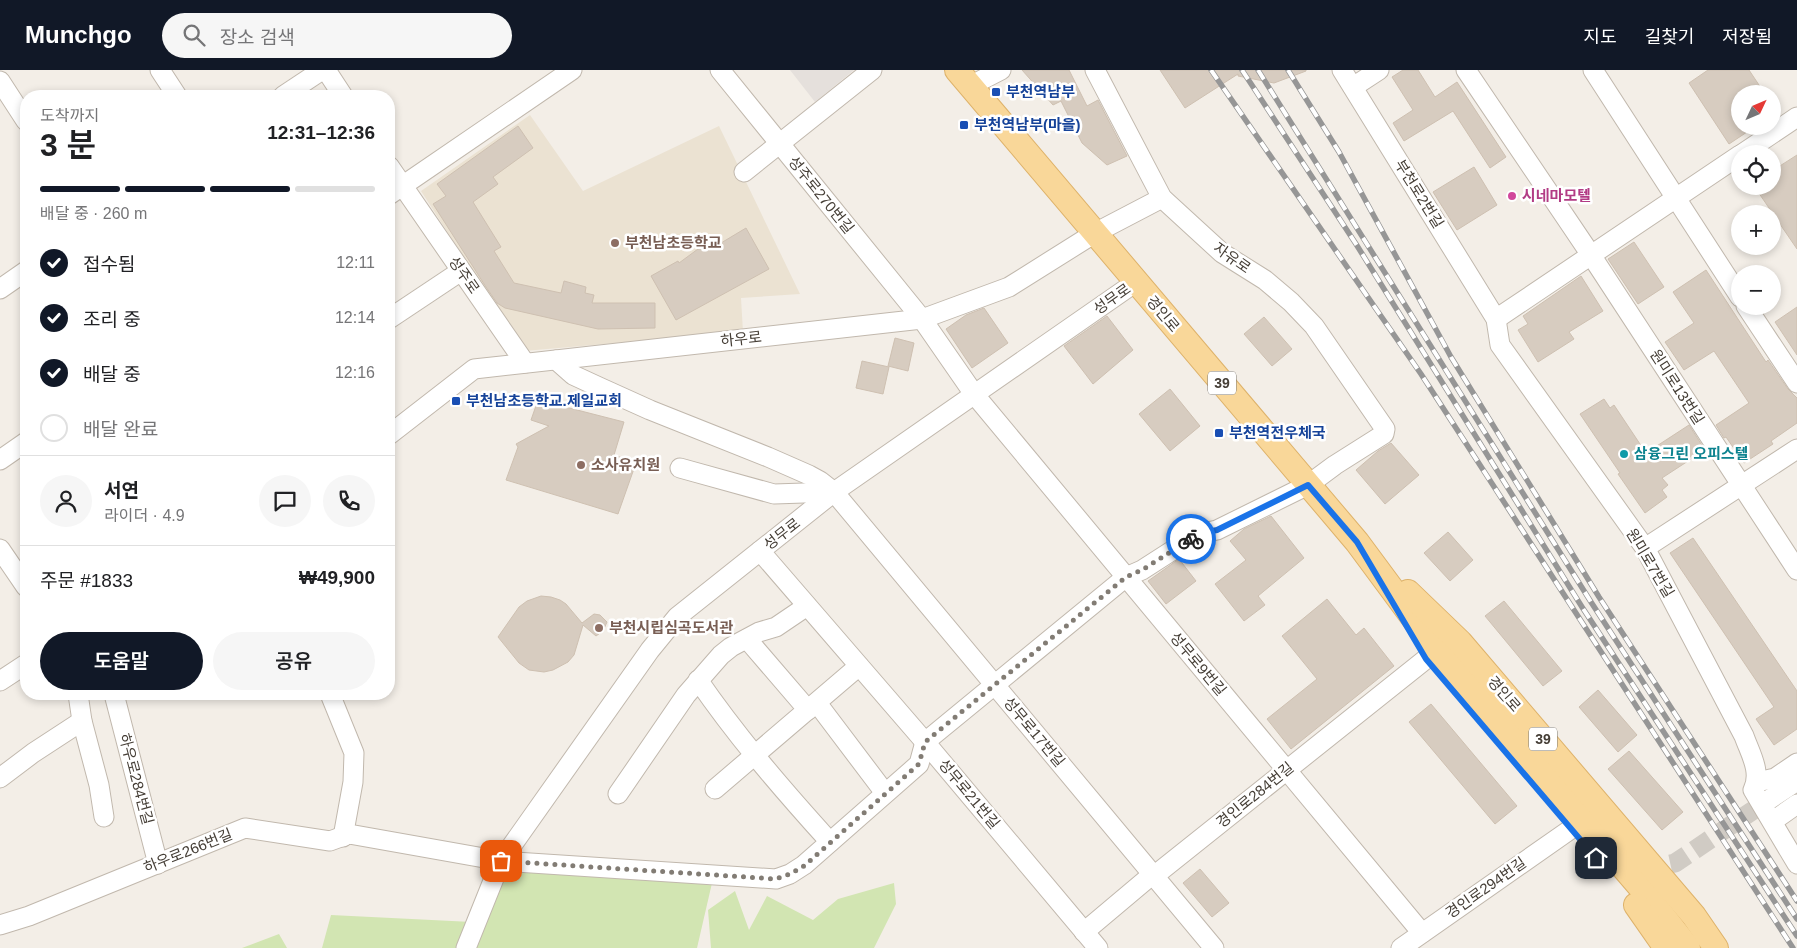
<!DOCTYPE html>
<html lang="ko">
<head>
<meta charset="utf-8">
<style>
  body { margin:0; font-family:Arial,"Noto Sans KR",sans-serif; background:#f6f6f6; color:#202124; height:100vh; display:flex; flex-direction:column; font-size:19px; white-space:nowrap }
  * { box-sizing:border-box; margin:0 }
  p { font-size:16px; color:#757577 }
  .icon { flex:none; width:28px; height:28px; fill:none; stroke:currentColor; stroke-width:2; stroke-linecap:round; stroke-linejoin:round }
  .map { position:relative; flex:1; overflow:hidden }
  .panel { position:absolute; left:20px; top:20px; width:375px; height:610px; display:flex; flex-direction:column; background:#fff; border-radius:20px; box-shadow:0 2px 8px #0003 }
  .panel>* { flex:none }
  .needle { width:32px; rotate:46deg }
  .buttons { position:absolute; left:1731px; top:15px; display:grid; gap:10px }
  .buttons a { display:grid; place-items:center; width:50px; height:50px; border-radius:50%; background:#fff; box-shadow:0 2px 8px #0003; font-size:25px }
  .pin { position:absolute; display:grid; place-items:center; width:42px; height:42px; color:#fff; margin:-21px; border-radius:10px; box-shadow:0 2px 8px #0006 }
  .courier { position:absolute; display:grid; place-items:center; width:50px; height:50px; margin:-25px; border:4px solid #1a73e8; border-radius:50%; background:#fff; color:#222; box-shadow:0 1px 6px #0007 }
  .headline em { font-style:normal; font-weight:600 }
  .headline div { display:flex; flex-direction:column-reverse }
  .headline { display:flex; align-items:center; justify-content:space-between; height:85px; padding:0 20px }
  h1 { font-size:32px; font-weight:600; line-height:38px }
  .bar { display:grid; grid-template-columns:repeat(4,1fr); gap:8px 5px; align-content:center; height:60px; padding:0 20px }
  .bar i { height:6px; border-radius:4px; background:#e0e0e0 }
  .bar .selected { background:#111827 }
  .bar p { grid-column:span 4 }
  .line { display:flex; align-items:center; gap:12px; padding:0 20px; border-top:1px solid #e0e0e0 }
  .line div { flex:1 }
  .round { display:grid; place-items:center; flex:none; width:52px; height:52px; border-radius:26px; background:#f6f6f6 }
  ol { padding:0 20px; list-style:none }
  li { display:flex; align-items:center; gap:15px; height:55px }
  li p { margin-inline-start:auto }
  li .icon { padding:5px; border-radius:50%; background:#111827; color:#fff; stroke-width:4 }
  li:last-child { color:#757577 }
  li i { width:28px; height:28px; border:2px solid #e0e0e0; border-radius:50% }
  .cta { display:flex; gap:10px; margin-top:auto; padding:10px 20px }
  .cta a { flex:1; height:58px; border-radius:30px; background:#111827; color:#fff; font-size:20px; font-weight:600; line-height:58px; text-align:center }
  .cta a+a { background:#f6f6f6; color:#202124 }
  header { display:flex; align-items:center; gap:30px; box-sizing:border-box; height:70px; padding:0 25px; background:#111827; color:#fff }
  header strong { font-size:24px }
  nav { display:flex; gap:28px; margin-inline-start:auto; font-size:18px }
  .search { width:350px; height:45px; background:#f6f6f6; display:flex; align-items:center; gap:12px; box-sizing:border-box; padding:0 18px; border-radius:28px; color:#757577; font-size:19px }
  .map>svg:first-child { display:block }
</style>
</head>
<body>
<header>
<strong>Munchgo</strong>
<div class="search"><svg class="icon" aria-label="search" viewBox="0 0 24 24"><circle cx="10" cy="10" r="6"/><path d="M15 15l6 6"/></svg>장소 검색</div>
<nav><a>지도</a><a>길찾기</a><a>저장됨</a></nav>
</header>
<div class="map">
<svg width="1797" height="878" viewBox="0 0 1797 878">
  <rect width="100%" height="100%" fill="#f3eee7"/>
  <path fill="#e5e0dc" d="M790 0H854L815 32Z"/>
  <path fill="#ebe2d2" d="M530 45 583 121 719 56 800 224 741 228 743 262 524 281 421 121Z"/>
  <g fill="#d2e5b2">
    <path d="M506 796 712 813 697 878H468Z"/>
    <path d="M894 813 896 834 874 878H711L708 840 735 821 749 860 767 826 813 850 838 829Z"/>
    <path d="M331 845 472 852 462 878H322Z"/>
    <path d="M279 864 287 878H242Z"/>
  </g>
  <g fill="#d7ccc0" stroke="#cec0b1">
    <path d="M1022 0H1069L1087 36 1098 30 1127 86 1107 95 1082 73 1061 31 1053 35Z"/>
    <path d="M1160 0H1306V1L1274 13 1238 6V4L1185 38Z"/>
    <path d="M1403 0H1418L1435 27 1457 12 1506 87 1490 98 1453 41 1404 71 1393 53 1413 40 1392 7Z"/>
    <path d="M1708 0H1749L1765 24H1740V56H1756L1729 74 1689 13Z"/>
    <path d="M518 56 533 78 493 107 498 114 473 132 501 177 494 181 514 213 561 223 564 211 586 217 585 223 594 225 592 233H655V258L598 259 505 238 497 233 486 217 433 134 446 126 437 114Z"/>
    <path d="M1797 85V179L1754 116H1772V101Z"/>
    <path d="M1474 97 1497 135 1457 160 1433 122Z"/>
    <path d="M746 158 769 199 676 250 651 206 678 191 679 193 698 179 721 173Z"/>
    <path d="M1634 172 1664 217 1638 234 1608 189Z"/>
    <path d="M1706 200 1766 292 1768 290 1788 319 1797 328V353L1771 371 1773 374 1744 393 1726 367 1724 368 1716 355 1749 333 1714 281 1684 300 1665 272 1694 253 1673 222Z"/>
    <path d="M1581 206 1603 241 1569 262 1574 269 1538 292 1518 260 1528 254 1523 246Z"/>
    <path d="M1797 237V285L1775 252Z"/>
    <path d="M984 238 1008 273 972 298 946 259 966 245Z"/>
    <path d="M1107 246 1133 280 1093 314 1064 276Z"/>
    <path d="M1264 247 1292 279 1272 296 1244 264Z"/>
    <path d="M895 268 914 273 908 301 888 296Z"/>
    <path d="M862 291 889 297 883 324 856 318Z"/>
    <path d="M1170 319 1200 356 1170 381 1139 344Z"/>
    <path d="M1604 329 1610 338 1614 335 1646 383 1689 355 1705 380 1662 408 1668 415 1662 420 1667 427 1645 443 1618 404 1620 403 1580 344Z"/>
    <path d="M538 330 624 352 614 385 636 393 618 444 506 410 518 377 516 374 549 356 531 350Z"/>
    <path d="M1391 373 1419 405 1385 434 1356 400 1378 381Z"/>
    <path d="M1271 446 1304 488 1258 526 1265 535 1244 551 1215 514 1246 490 1230 471 1244 459Z"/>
    <path d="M1448 462 1473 490 1450 511 1424 483Z"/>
    <path d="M1693 468 1797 621V659L1774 675 1756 649 1774 637 1670 483Z"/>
    <path d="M1179 489 1196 511 1166 534 1148 511Z"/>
    <path d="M541 526 551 527 560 530 566 534 582 553 594 544 600 545 607 552 603 561 596 566 583 555 574 585 568 592 553 600 544 602 529 600 519 593 498 567 519 537 527 531Z"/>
    <path d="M1327 529 1356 565 1364 558 1394 596 1291 679 1267 649 1317 609 1282 566Z"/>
    <path d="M1504 531 1562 601 1543 616 1485 546Z"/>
    <path d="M1598 620 1637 665 1618 682 1579 637Z"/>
    <path d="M1431 634 1517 736 1495 754 1409 652Z"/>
    <path d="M1629 681 1683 742 1662 760 1608 699Z"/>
    <path d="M1200 799 1229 833 1212 847 1183 813Z"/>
  </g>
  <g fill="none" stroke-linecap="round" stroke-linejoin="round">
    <path stroke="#d0cbc4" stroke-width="19" stroke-dasharray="19 9" stroke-linecap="butt" d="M1643 800 1675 793 1767 731"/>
    <g stroke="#c1b8ad" stroke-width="21">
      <g id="minor">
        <path d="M160 0 177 26"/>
        <path d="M326 0 343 26"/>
        <path d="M720 0 922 249 974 324 1422 863"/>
        <path d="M1342 0 1496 249 1500 275 1645 478 1744 666C1750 683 1762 702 1753 720L1797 794"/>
        <path d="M1466 0 1591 185 1797 500"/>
        <path d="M1593 0 1740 227"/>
        <path d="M0 11 26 51"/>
        <path d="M970 16 1001 0"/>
        <path d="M1353 17 1379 0"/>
        <path d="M283 26 322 0"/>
        <path d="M1742 84 1797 47"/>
        <path d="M389 96 525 293"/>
        <path d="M744 102 872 0"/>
        <path d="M389 125 572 0"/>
        <path d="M0 219 26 201"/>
        <path d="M1746 236 1797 313"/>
        <path d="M389 249 461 201"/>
        <path d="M1496 249 1740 85"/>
        <path d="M556 290 573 305 599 317 650 340 768 387 809 405 820 411 834 422 1214 878"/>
        <path d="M389 365 474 299 922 249 1009 217 1095 163 1162 128"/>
        <path d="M0 390 26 372"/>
        <path d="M680 398 774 424 834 422"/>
        <path d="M1645 478 1797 379"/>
        <path d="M0 479 26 517"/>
        <path d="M760 481 925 672 1098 878"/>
        <path d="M747 569 808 640"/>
        <path d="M698 610C738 668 783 720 830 772"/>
        <path d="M0 611 26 594"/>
        <path d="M78 624 82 651 99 715 104 747"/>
        <path d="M114 624 158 794"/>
        <path d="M330 624 354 683 353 712 343 767"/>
        <path d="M817 633 885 723"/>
        <path d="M0 708 33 683 82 651"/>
        <path d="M1757 712 1775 708 1797 693"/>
        <path d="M715 719 859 596"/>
        <path d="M618 724 686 625 721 585 731 577 759 562 776 557 807 536"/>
        <path d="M1767 731 1797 711"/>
        <path d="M1773 751 1797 734"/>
        <path d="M0 855 29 846 245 758 330 771 349 764 501 791 776 809 790 804 804 795 919 694 925 672 1126 507 1142 500 1198 464 1217 460 1308 415 1335 395 1384 364 1385 359 1314 256 1291 232 1265 210 1222 183 1162 128 1095 0"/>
        <path d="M1084 862 1147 809 1154 806 1426 589"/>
        <path d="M466 878 501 791 650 580 677 547 834 422 1136 212"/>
        <path d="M1401 878 1571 759"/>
      </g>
    </g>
    <g stroke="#deb26a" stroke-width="26">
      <g id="major">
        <path d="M957 0 1357 472 1437 580 1641 818 1688 878"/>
        <path d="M1408 522 1460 572 1694 846 1716 878"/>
        <path d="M1636 835 1666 878"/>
      </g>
    </g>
    <use href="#minor" stroke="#fff" stroke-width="19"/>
    <use href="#major" stroke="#f9d799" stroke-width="24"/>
    <g stroke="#969696" stroke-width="5.5">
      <g id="rail">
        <path d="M1211 0 1421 304 1793 878"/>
        <path d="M1242 0 1356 174 1582 537 1797 866"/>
        <path d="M1258 0 1591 532 1797 849"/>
        <path d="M1288 0 1339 82 1451 287 1599 527 1797 831"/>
      </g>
    </g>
    <use href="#rail" stroke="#fff" stroke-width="4" stroke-dasharray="11" stroke-linecap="butt"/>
  </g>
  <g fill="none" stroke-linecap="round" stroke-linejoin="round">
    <path stroke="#827c74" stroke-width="5" stroke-dasharray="0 9" d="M501 791 776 809 790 804 804 796 919 694 925 672 1126 507 1142 500 1191 469"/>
    <path stroke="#1a73e8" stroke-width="6" d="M1191 469 1198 464 1217 460 1308 415 1357 472 1426 589 1596 788"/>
  </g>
  <g fill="#1a4fb4" stroke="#fff" stroke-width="2">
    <rect x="991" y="17" width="10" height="10" rx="2.5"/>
    <rect x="959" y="50" width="10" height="10" rx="2.5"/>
    <rect x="451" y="326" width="10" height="10" rx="2.5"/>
    <rect x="1214" y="358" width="10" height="10" rx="2.5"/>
  </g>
  <circle fill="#d1479c" stroke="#fff" stroke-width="2" cx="1512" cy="126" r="5"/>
  <g fill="#8d6e63" stroke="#fff" stroke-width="2">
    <circle cx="615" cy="173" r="5"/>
    <circle cx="581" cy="395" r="5"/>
    <circle cx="599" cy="558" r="5"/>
  </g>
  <circle fill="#0f9aa8" stroke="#fff" stroke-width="2" cx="1624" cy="384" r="5"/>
  <g text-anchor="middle" stroke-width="5" stroke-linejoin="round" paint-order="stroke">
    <g fill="#fff" stroke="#7d7872" stroke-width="1">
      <rect x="1208" y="301.5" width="28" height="23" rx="4"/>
      <rect x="1529" y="657.5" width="28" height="23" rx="4"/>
    </g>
    <g font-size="14" font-weight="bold" fill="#453e36">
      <text x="1222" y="318">39</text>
      <text x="1543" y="674">39</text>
    </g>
    <g font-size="15" font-weight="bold" fill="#164399" stroke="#fff" text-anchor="start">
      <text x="1006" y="27">부천역남부</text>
      <text x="974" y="60">부천역남부(마을)</text>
      <text x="466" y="336">부천남초등학교.제일교회</text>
      <text x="1229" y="368">부천역전우체국</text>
    </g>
    <g font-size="15" fill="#453e36" stroke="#fff">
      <text transform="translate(1419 124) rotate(58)" y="5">부천로2번길</text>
      <text transform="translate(821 125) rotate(51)" y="5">성주로270번길</text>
      <text transform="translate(1232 188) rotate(35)" y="5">자유로</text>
      <text transform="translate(464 205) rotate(55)" y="5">성주로</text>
      <text transform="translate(1112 229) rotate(-35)" y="5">성무로</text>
      <text transform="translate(1163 244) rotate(50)" y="5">경인로</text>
      <text transform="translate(741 269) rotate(-6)" y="5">하우로</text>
      <text transform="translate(1677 317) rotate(57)" y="5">원미로13번길</text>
      <text transform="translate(782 464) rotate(-38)" y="5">성무로</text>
      <text transform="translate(1650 493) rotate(59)" y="5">원미로7번길</text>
      <text transform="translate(1198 594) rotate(50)" y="5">성무로9번길</text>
      <text transform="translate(1504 624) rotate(49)" y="5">경인로</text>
      <text transform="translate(1034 662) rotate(50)" y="5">성무로17번길</text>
      <text transform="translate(136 709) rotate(75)" y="5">하우로284번길</text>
      <text transform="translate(969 724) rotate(50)" y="5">성무로21번길</text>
      <text transform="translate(1255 725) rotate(-39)" y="5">경인로284번길</text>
      <text transform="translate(188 781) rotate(-22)" y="5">하우로266번길</text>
      <text transform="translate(1486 818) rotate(-35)" y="5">경인로294번길</text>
    </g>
    <g font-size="15" font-weight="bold" fill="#b23c85" stroke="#fff" text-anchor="start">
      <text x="1522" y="131">시네마모텔</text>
    </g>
    <g font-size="15" font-weight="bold" fill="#785e54" stroke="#fff" text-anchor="start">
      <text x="625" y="178">부천남초등학교</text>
      <text x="591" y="400">소사유치원</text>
      <text x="609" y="563">부천시립심곡도서관</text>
    </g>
    <g font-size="15" font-weight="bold" fill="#0d838f" stroke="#fff" text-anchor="start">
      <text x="1634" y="389">삼융그린 오피스텔</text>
    </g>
  </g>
</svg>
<div class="buttons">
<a><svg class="needle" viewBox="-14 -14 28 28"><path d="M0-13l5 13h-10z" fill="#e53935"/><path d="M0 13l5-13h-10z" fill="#757577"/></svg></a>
<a><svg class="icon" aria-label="locate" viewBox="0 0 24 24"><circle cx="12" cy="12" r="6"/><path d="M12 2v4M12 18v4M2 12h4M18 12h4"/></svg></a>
<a>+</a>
<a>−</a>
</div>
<div class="pin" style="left:501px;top:791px;background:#ea580c"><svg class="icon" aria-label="bag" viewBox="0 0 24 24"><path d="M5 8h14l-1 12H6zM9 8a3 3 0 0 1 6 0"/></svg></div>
<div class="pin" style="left:1596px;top:788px;background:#1f2937"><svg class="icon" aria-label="home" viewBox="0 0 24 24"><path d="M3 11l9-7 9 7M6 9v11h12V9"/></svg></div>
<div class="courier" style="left:1191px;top:469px"><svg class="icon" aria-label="bike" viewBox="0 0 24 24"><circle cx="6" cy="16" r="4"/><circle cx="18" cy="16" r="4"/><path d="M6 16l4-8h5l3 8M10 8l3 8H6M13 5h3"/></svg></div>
<section class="panel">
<div class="headline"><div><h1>3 분</h1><p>도착까지</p></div><em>12:31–12:36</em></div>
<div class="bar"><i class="selected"></i><i class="selected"></i><i class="selected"></i><i></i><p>배달 중 · 260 m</p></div>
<ol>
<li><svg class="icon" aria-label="check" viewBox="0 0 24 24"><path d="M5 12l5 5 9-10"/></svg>접수됨<p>12:11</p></li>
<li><svg class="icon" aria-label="check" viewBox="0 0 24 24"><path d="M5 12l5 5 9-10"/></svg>조리 중<p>12:14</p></li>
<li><svg class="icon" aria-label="check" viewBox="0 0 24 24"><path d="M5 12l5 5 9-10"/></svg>배달 중<p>12:16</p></li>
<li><i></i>배달 완료</li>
</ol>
<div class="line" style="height:90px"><a class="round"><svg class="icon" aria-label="person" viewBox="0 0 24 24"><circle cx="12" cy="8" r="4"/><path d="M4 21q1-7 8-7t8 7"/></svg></a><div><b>서연</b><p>라이더 · 4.9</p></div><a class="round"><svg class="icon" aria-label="chat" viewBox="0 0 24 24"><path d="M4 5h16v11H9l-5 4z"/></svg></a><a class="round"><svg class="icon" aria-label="phone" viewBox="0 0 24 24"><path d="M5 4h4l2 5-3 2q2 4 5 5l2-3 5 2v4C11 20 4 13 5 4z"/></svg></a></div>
<div class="line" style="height:65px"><div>주문 #1833</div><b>₩49,900</b></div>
<div class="cta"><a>도움말</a><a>공유</a></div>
</section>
</div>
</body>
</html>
